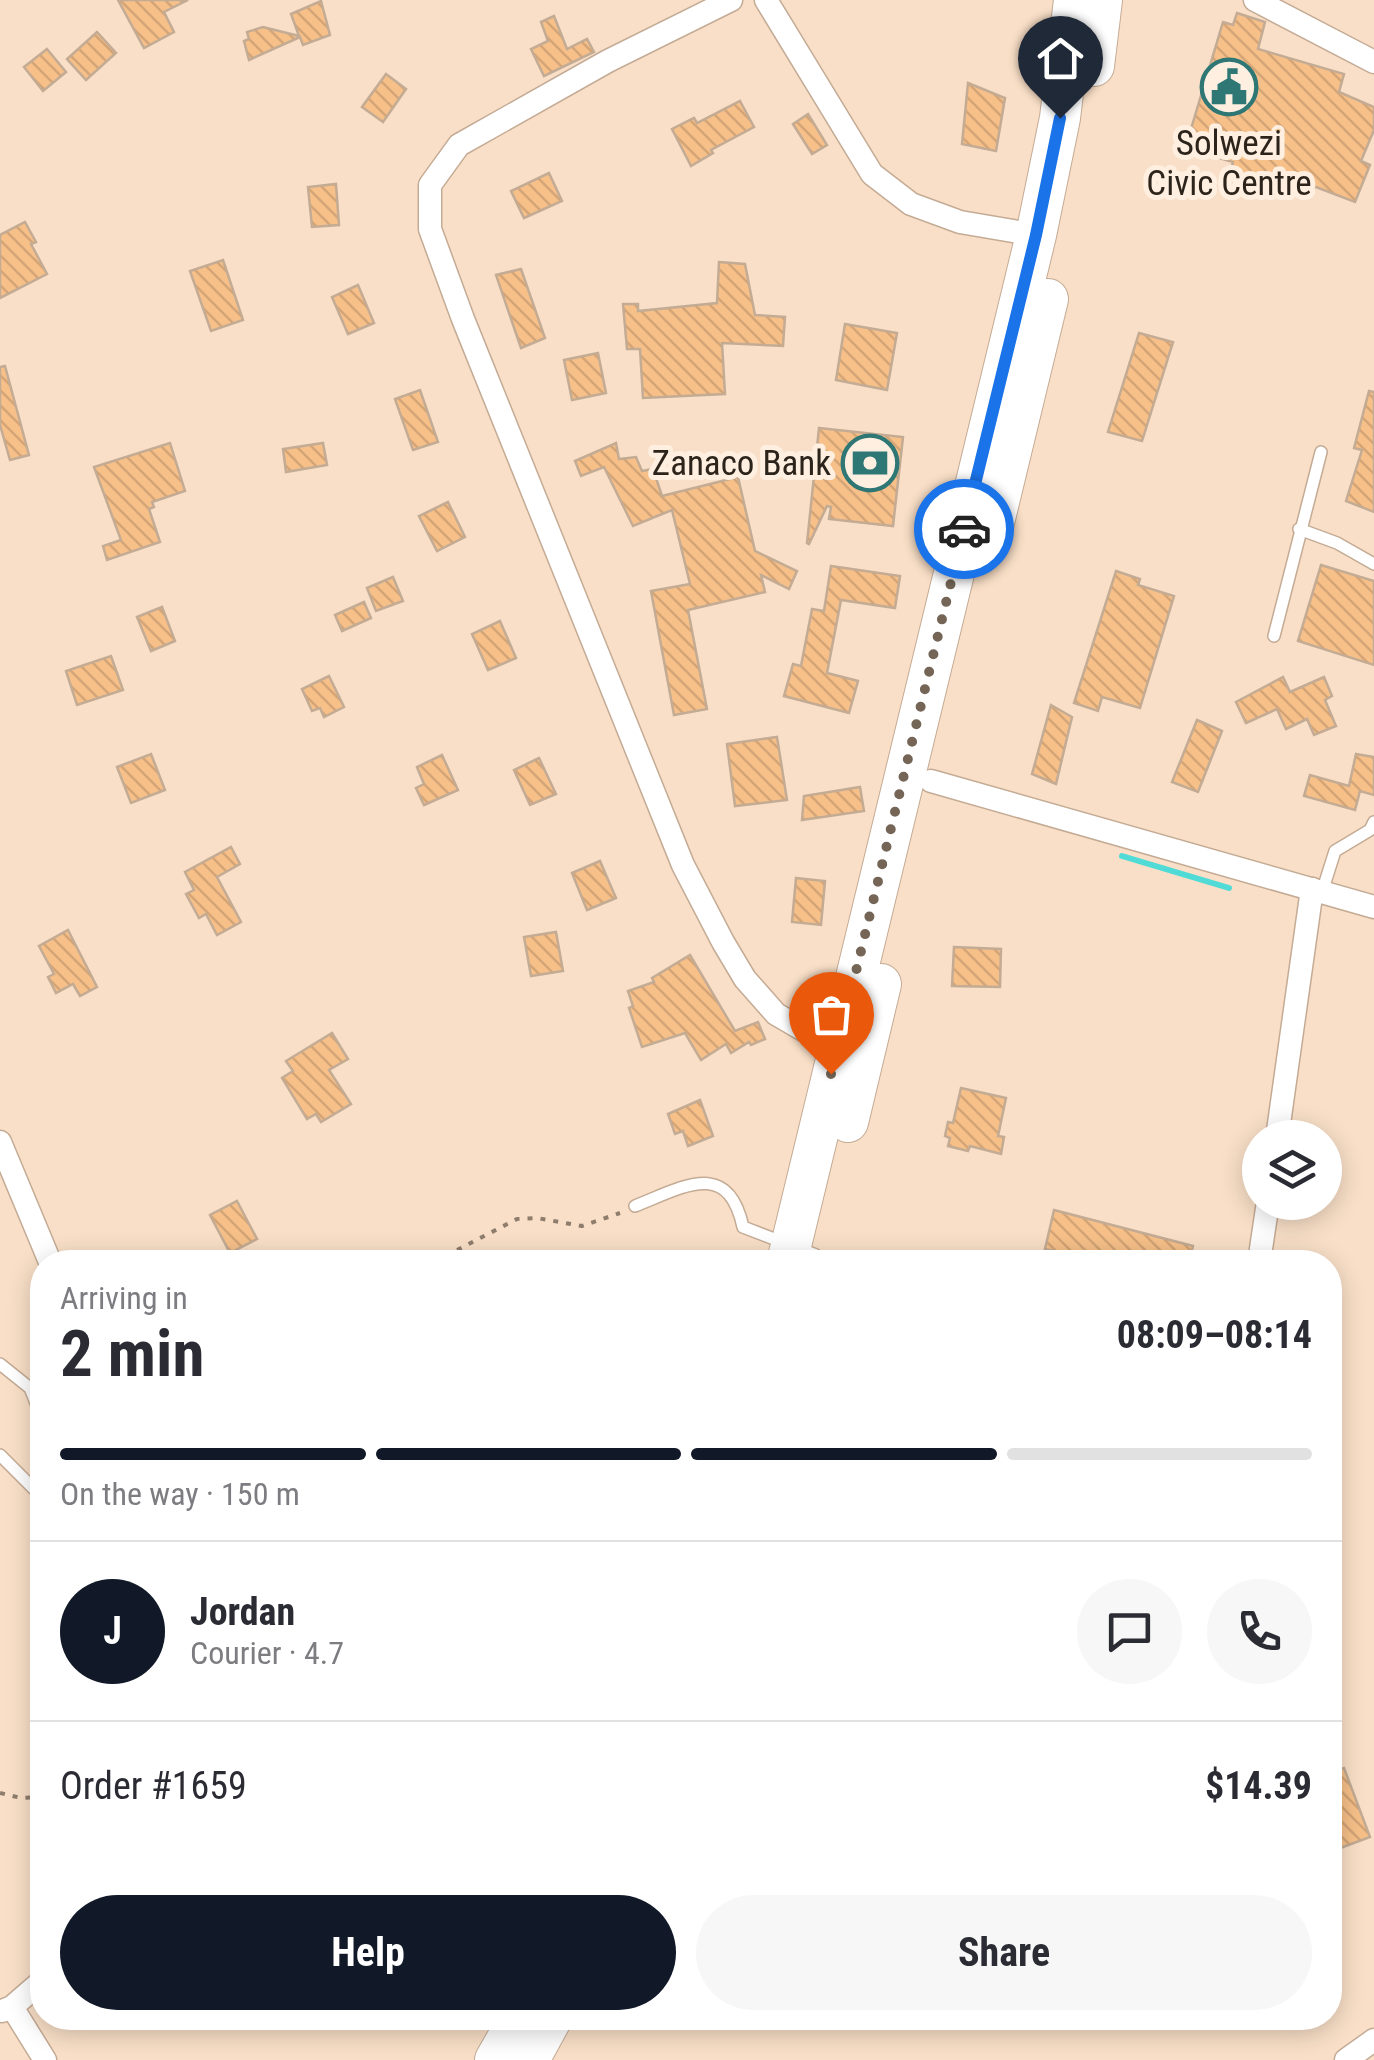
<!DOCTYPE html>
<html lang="en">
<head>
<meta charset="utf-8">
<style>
  body { margin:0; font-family:"Roboto Condensed",sans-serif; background:#f7f7f7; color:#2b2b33; height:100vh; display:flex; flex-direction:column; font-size:38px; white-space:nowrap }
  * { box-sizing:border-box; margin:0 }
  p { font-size:32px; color:#7c7c81 }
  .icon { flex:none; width:55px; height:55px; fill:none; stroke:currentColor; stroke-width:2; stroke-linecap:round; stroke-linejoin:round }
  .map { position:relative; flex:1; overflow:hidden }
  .details { position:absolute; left:30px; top:1250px; width:1312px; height:780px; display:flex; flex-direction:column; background:#fff; border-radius:40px; box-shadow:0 5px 25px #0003 }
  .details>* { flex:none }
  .tools { position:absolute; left:1242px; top:1120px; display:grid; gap:20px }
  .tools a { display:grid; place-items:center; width:100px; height:100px; border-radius:50%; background:#fff; box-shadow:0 5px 25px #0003; font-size:50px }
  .pin { position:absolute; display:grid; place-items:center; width:85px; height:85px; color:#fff; margin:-102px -42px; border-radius:50% 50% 50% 0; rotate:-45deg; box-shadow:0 0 10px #0007 }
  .pin .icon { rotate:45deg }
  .courier { position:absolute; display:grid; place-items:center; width:100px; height:100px; margin:-50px; border:8px solid #1a73e8; border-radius:50%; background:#fff; color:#222; box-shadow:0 2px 12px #0007 }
  .overview em { font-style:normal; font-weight:700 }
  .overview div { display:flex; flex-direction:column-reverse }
  .overview { display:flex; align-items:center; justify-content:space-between; height:170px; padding:0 30px }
  h1 { font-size:65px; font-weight:700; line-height:75px }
  .bar { display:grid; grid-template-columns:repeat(4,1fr); gap:15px 10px; align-content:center; height:120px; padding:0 30px }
  .bar i { height:12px; border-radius:8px; background:#e1e1e2 }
  .bar .active { background:#111827 }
  .bar p { grid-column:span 4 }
  .line { display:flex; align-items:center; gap:25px; padding:0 30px; border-top:2px solid #e1e1e2 }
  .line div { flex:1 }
  .round { display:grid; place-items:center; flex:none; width:105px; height:105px; border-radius:52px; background:#f7f7f7 }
  .button { display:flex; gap:20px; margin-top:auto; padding:20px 30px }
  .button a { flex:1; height:115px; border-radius:60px; background:#111827; color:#fff; font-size:40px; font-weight:700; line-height:115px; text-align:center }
  .button a+a { background:#f7f7f7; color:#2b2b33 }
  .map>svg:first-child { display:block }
</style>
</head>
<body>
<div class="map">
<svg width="1374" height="2060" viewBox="0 0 1374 2060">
  <defs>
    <pattern id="building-back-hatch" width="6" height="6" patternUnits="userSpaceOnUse" patternTransform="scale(2.5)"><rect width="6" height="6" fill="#f7c089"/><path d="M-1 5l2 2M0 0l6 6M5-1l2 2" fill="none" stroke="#d4a576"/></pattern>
  </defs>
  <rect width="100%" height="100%" fill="#f9dfc7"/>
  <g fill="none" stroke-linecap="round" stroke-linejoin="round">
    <path stroke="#50dbd6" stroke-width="6" d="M1122 856 1229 888"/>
  </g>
  <g fill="url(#building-back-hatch)" stroke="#c3ab94" stroke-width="2.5">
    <path d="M118 0H188L164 12 174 32 144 48Z"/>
    <path d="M321 1 330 35 303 45 300 37 249 60 244 41 249 39 247 32 263 27 299 36 291 14Z"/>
    <path d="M1237 13 1265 22 1258 49 1344 74 1339 92 1374 107V130L1361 161 1370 165 1355 202 1308 184 1260 173 1259 178 1231 170 1233 162 1198 152 1201 142 1188 139 1223 22 1233 25Z"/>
    <path d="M554 16 567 49 587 39 594 52 544 76 531 49 548 41 541 22Z"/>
    <path d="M97 32 116 53 86 80 67 59Z"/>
    <path d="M47 49 66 72 43 91 24 67Z"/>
    <path d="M386 74 406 89 383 122 362 107Z"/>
    <path d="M968 83 1005 98 996 151 962 144Z"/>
    <path d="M740 101 754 127 711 150 713 153 691 166 672 129 694 118 697 123Z"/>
    <path d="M808 114 827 145 812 154 793 124Z"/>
    <path d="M549 173 562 201 524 218 511 191Z"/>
    <path d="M336 184 339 225 312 227 308 187Z"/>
    <path d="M25 222 36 242 31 244 47 274 0 298V235Z"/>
    <path d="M223 260 243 320 211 331 190 271Z"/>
    <path d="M719 262 745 264 755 315 785 317 783 346 722 343 725 394 643 398 640 349H627L623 304H638V311L717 303Z"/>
    <path d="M521 269 545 338 521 348 496 275Z"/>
    <path d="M358 285 374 323 348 334 332 297Z"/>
    <path d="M845 324 897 333 887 390 836 380Z"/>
    <path d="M1139 333 1173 342 1142 441 1108 432Z"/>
    <path d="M598 353 606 393 572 400 564 360Z"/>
    <path d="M5 366 29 455 10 460 0 425V367Z"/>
    <path d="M420 390 438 442 413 450 395 399Z"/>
    <path d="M1369 391 1374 392V512L1346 501 1362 450 1354 448Z"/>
    <path d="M819 428 903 437 893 526 829 519 831 507 827 506 809 544 807 543Z"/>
    <path d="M170 443 185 491 152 502 154 507 149 509 160 542 107 560 103 546 121 540 94 467Z"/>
    <path d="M323 443 327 465 286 472 283 449Z"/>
    <path d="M616 443 619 459 636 457 642 471 653 469 662 496 738 477 755 551 797 571 789 589 761 575 765 592 688 610 707 709 674 715 651 591 690 584 672 510 633 526 604 467 581 476 575 461Z"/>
    <path d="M448 502 465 537 437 551 419 516Z"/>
    <path d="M1321 565 1374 581V665L1298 641Z"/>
    <path d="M831 566 900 576 895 608 841 600 827 673 858 681 849 713 784 696 793 664 801 666 812 609 824 611Z"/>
    <path d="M1116 571 1140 579 1138 585 1174 596 1140 708 1102 697 1098 711 1074 703Z"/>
    <path d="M393 577 403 601 376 611 367 588Z"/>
    <path d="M364 602 371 618 342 631 335 615Z"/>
    <path d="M162 607 175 641 151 651 137 617Z"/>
    <path d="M500 621 516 658 488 670 472 634Z"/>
    <path d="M111 656 123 690 77 705 66 671Z"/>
    <path d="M329 676 344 707 324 717 320 708 312 711 302 689Z"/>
    <path d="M1283 677 1290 692 1324 677 1332 696 1325 700 1336 726 1314 735 1307 719 1286 729 1277 709 1246 723 1236 702Z"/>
    <path d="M1051 705 1072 717 1056 784 1032 774Z"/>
    <path d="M1197 720 1222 731 1198 792 1172 782Z"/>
    <path d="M777 737 787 800 735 806 727 744Z"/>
    <path d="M151 754 165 790 131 803 117 767Z"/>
    <path d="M1356 754 1374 757V795L1360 791 1355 810 1304 796 1310 775 1349 786Z"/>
    <path d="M442 755 458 790 424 805 416 788 424 784 417 767Z"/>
    <path d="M539 758 556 794 530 805 514 770Z"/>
    <path d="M860 787 864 811 802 820 804 796Z"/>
    <path d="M231 847 240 864 217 877 241 922 217 935 206 914 199 918 186 894 194 890 185 872Z"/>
    <path d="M600 861 616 898 587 910 572 873Z"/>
    <path d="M796 878 825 881 821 925 792 922Z"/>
    <path d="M68 930 97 987 80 996 73 984 56 993 48 977 54 974 39 946Z"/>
    <path d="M556 932 563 971 531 976 524 937Z"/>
    <path d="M954 947 1001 949 1000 987 952 986Z"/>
    <path d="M690 955 735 1031 758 1022 765 1039 751 1045 749 1042 731 1053 726 1044 701 1060 685 1033 642 1047 629 1008 633 1006 628 991 654 982 652 978Z"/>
    <path d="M332 1033 348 1059 329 1070 351 1104 321 1122 316 1114 307 1119 282 1078 293 1071 286 1061Z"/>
    <path d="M961 1088 1006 1098 998 1136 1004 1137 1001 1154 970 1146 968 1151 948 1146 950 1138 945 1136 948 1122 953 1123Z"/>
    <path d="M700 1100 713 1136 688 1146 683 1131 675 1134 668 1114Z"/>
    <path d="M237 1201 257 1239 230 1253 210 1215Z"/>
    <path d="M1054 1210 1193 1246 1189 1262H1102L1045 1249Z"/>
    <path d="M1344 1768 1370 1837 1330 1852V1773Z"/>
  </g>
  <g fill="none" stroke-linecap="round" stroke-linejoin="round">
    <g stroke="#c4ab95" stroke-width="14">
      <g id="lane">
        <path d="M1299 529 1337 543 1374 564"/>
        <path d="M1274 636 1321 452"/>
        <path d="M1322 892 1335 851 1370 830 1374 822"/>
        <path d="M635 1206C683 1187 728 1158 743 1227L816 1255"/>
        <path d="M0 1364 30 1388 42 1418"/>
        <path d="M0 1455 42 1497"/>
      </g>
    </g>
    <g stroke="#c4ab95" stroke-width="25">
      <g id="street">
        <path d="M731 0 608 61 459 145 430 185V229L463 319 683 865 723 942 745 979 776 1014 807 1032 839 1039"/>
        <path d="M766 0 872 174 911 204 960 222 1036 235"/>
        <path d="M1255 0 1374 62"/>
        <path d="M931 781 1374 907"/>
        <path d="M1277 1138 1312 889"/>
        <path d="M0 1142 50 1262"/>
        <path d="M1259 1262 1268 1202"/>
        <path d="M12 2007 45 2060"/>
        <path d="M2 2011 12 2007 42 1981"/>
        <path d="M1346 2060 1374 2040"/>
      </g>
    </g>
    <g stroke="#c4ab95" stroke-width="42">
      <g id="highway">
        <path d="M1094 66 1102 0"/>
        <path d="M990 539 1048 299"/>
        <path d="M848 1122 881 984"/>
        <path d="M787 1262 1036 235 1060 118 1074 0"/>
        <path d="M495 2060 519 2018"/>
        <path d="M529 2060 552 2018"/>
      </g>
    </g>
    <g stroke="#8e7d6d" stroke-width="4" stroke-dasharray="5 8" stroke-linecap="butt">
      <path d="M434 1262 517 1219 537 1218 582 1226 620 1213"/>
      <path d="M0 1793 21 1798 42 1797"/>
    </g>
    <use href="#lane" stroke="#fff" stroke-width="11"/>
    <use href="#street" stroke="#fff" stroke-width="22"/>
    <use href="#highway" stroke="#fff" stroke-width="40"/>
  </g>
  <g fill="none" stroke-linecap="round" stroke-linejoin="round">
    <path stroke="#746557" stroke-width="10" stroke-dasharray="0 18" d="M831 1074 964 529"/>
    <path stroke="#1a73e8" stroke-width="12" d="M964 529 1036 235 1060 118"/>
  </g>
  <defs>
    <g id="civic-ring" transform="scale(2.875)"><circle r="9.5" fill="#feefe0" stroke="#2e7774" stroke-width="1.5"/><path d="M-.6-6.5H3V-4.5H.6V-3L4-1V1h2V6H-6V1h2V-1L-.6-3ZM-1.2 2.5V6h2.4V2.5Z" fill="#2e7774"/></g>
    <g id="bank-ring" transform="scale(2.875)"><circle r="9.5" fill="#feefe0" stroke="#2e7774" stroke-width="1.5"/><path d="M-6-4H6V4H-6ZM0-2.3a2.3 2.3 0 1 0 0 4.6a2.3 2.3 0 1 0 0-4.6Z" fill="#2e7774"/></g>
  </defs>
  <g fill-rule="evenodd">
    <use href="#civic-ring" x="1229" y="87"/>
    <use href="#bank-ring" x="870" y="463"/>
  </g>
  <g text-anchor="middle" stroke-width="10" stroke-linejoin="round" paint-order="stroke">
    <g font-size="35" fill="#2c231a" stroke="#feefe0">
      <text x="1229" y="155">Solwezi<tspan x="1229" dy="40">Civic Centre</tspan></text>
      <text x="831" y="475" text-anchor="end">Zanaco Bank</text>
    </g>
  </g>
</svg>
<div class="tools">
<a><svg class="icon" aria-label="layers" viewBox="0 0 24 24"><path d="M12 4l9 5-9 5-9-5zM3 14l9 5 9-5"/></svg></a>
</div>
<div class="pin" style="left:831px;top:1074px;background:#ea580c"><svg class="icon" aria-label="bag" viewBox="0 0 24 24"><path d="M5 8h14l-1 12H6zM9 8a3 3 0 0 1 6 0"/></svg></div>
<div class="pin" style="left:1060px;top:118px;background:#1f2937"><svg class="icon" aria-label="home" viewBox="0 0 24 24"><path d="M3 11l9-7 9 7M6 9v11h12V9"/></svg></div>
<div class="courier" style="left:964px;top:529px"><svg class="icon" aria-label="car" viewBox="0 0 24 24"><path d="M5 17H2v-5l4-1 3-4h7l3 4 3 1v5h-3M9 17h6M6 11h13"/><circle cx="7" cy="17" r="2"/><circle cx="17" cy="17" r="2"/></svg></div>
<section class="details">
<div class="overview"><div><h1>2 min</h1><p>Arriving in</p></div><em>08:09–08:14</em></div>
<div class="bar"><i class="active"></i><i class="active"></i><i class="active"></i><i></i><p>On the way · 150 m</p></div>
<div class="line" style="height:180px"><b class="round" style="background:#111827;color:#fff">J</b><div><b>Jordan</b><p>Courier · 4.7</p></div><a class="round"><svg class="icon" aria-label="chat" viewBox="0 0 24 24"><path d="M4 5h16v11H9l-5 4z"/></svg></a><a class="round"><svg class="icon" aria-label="phone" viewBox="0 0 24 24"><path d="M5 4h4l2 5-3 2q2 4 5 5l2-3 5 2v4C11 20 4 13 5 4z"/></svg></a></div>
<div class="line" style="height:130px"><div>Order #1659</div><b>$14.39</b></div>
<div class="button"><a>Help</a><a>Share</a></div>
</section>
</div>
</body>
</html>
